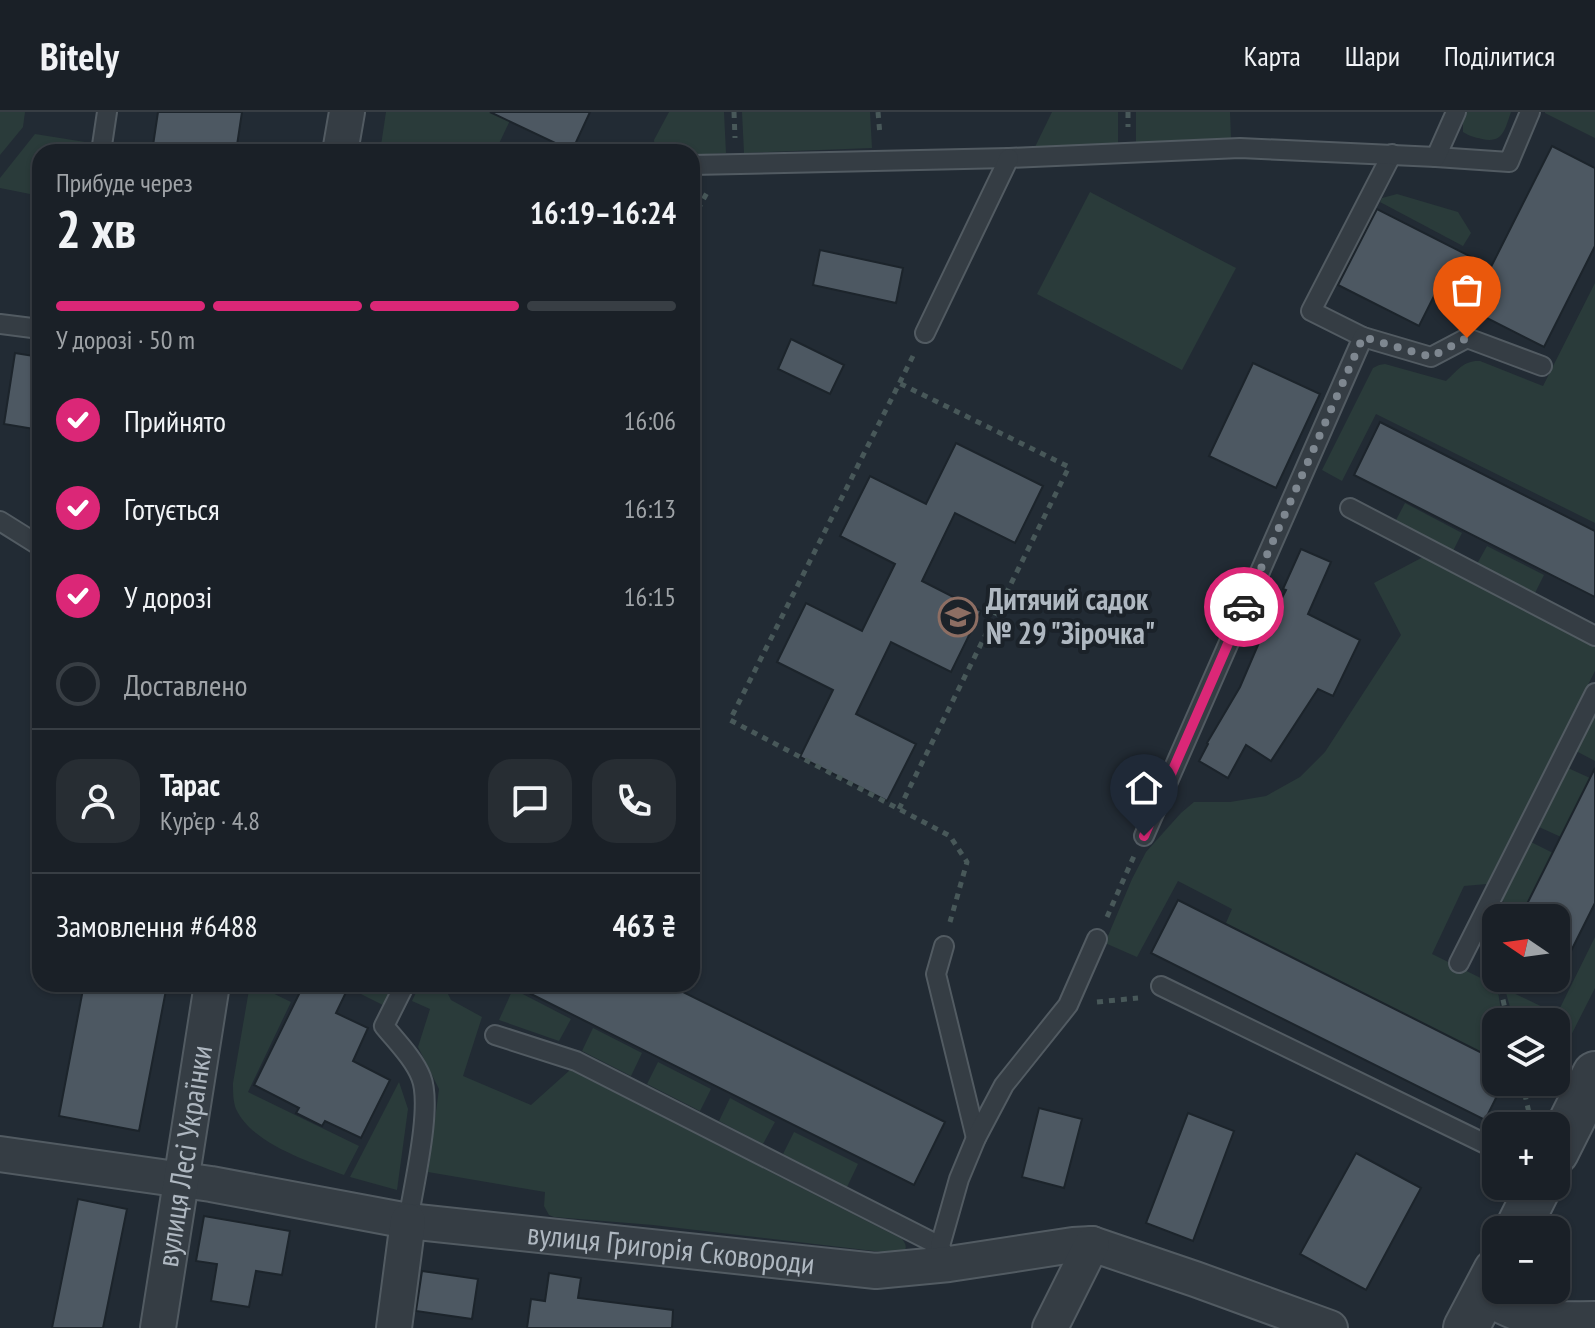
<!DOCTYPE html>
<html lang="uk">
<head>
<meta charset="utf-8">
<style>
  body { margin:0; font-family:"PT Sans Narrow",sans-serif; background:#272d33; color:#f1f3f6; height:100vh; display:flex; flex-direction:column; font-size:30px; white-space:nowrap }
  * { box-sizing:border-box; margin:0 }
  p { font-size:26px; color:#9fa3a7 }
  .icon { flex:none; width:44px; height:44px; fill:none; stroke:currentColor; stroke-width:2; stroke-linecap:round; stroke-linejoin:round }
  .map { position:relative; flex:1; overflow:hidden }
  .details { position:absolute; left:32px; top:32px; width:668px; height:848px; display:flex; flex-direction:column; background:#1a2027; border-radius:24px; box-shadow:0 2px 6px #0004,0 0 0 2px #383e44 }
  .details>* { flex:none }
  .needle { width:52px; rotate:283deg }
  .tools { position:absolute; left:1482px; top:792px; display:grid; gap:16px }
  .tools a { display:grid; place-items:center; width:88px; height:88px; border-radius:16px; background:#1a2027; box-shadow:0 2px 6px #0004,0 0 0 2px #383e44; font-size:40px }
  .pin { position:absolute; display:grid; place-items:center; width:68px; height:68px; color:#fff; margin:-82px -34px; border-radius:50% 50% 50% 0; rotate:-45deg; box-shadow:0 0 8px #0007 }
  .pin .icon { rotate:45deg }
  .courier { position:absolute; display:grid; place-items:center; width:80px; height:80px; margin:-40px; border:6px solid #db2777; border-radius:50%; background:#fff; color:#222; box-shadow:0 2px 10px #0007 }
  .summary em { font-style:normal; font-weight:600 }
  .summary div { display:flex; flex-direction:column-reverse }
  .summary { display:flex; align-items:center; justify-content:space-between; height:136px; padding:0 24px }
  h1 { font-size:52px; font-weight:600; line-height:60px }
  .bar { display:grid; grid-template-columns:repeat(4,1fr); gap:12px 8px; align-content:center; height:96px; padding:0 24px }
  .bar i { height:10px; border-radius:6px; background:#383e44 }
  .bar .active { background:#db2777 }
  .bar p { grid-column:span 4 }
  .line { display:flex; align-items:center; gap:20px; padding:0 24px; border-top:2px solid #383e44 }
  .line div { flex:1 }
  .round { display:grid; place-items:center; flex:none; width:84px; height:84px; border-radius:24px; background:#272d33 }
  ol { padding:0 24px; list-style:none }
  li { display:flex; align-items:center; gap:24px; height:88px }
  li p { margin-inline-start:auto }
  li .icon { padding:8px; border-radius:50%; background:#db2777; color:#fff; stroke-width:4 }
  li:last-child { color:#9fa3a7 }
  li i { width:44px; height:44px; border:4px solid #383e44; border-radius:50% }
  header { display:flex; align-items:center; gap:48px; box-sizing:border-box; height:112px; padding:0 40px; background:#1a2027; border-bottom:2px solid #383e44 }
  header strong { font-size:38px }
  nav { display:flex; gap:44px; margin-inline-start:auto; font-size:28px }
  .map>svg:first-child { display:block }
</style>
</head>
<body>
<header>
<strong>Bitely</strong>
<nav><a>Карта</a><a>Шари</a><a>Поділитися</a></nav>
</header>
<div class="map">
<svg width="1595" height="1216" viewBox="0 0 1595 1216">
  <rect width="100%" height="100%" fill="#222b34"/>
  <g fill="#2a3b3a">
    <path d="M0 0H25L23 15 0 43Z"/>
    <path d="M386 0H514L495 40H380Z"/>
    <path d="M669 0H724L726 41 692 43V40H655L654 28Z"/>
    <path d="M742 0H870L872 36 744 41Z"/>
    <path d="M1052 0H1118V31L1035 35Z"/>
    <path d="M1136 0H1230L1231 26 1136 30Z"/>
    <path d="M1467 0H1511C1505 17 1503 32 1482 27 1474 25 1469 24 1463 20V9Z"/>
    <path d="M1595 0V26L1545 1V0Z"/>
    <path d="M35 22 85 30 90 32 93 40H40V84L0 76V66Z"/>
    <path d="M1090 80 1236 156 1182 258 1037 182Z"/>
    <path d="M1397 82 1458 100 1471 121 1463 134 1380 90 1382 86Z"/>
    <path d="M1595 171V411L1376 302 1342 369 1322 358 1373 256 1379 253 1385 252 1446 269C1458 258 1464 248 1480 249L1543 274Z"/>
    <path d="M1405 391 1462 421 1453 439 1395 410Z"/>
    <path d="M1487 434 1544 463 1535 481 1477 452Z"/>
    <path d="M1425 444 1595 535V559L1487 772 1464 774 1432 842 1497 874 1503 910H1496V947L1226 811 1232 797 1178 769 1137 845 1105 831 1132 767 1146 740 1181 701 1194 690H1230L1266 684 1300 665 1325 640 1401 523 1374 471Z"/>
    <path d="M1595 602V649L1576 639Z"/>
    <path d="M1568 656 1590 666 1561 725 1539 715Z"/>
    <path d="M1531 730 1553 741 1523 799 1502 789Z"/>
    <path d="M1595 825V876L1556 953V910H1514L1505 877 1553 900 1559 898Z"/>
    <path d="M250 872H254L291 890 248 980 359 1034 344 1063C311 1050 252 1032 236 997 233 989 233 980 233 971Z"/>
    <path d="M359 872H394L383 893 355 879Z"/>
    <path d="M420 872H443L451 888 482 905 463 964 531 993 570 958 902 1127C906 1132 907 1135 904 1141L899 1142 653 1113 554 1105 549 1103 544 1094 545 1080 428 1060 439 977 418 935 430 897 412 889Z"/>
    <path d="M513 877 571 907 559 929 499 908Z"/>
    <path d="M593 916 642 941 631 964 582 939Z"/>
    <path d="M658 950 711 977 700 999 647 972Z"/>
    <path d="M399 970 408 997 397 1078 350 1065Z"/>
    <path d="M730 986 775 1010 763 1032 719 1009Z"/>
    <path d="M794 1020 858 1052 847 1075 783 1042Z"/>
  </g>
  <g fill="#4d5862" stroke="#1c242b" stroke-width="2">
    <path d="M158 0H242L236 40H152Z"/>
    <path d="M490 0H590L572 39Z"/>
    <path d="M1552 34 1595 56V134L1544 235 1436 180 1419 214 1338 173 1377 97 1491 155Z"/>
    <path d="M820 138 903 156 896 191 813 173Z"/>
    <path d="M791 227 844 253 830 282 778 257Z"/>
    <path d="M15 241 40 245V318L4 312Z"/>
    <path d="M1253 251 1320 282 1276 376 1209 344Z"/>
    <path d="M1380 310 1595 419V485L1354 363Z"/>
    <path d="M956 331 1043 374 1015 431 955 401 922 469 981 499 951 560 891 530 856 602 916 632 887 689 800 645 833 578 777 550 806 491 862 519 895 452 840 424 870 364 926 392Z"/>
    <path d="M1301 437 1331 450 1308 502 1360 528 1333 584 1318 577 1271 649 1246 633 1228 666 1199 649 1208 632 1207 631 1240 575 1261 526 1286 478 1283 477Z"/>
    <path d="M1595 656V791L1556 869V806H1520Z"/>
    <path d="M1178 788 1496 948V986L1485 1008 1151 841Z"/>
    <path d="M84 872H133L166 878 139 1019 59 1004Z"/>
    <path d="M304 872H350L336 901 368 916 353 949 390 968 361 1026 325 1009 322 1014 296 1001 299 996 254 973Z"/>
    <path d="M511 872H667L945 1010 914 1073Z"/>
    <path d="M1039 996 1082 1007 1064 1076 1022 1065Z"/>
    <path d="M1188 1001 1234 1019 1193 1129 1146 1111Z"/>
    <path d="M1356 1041 1421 1076 1366 1178 1300 1142Z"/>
    <path d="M78 1087 127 1097 103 1216H52Z"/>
    <path d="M204 1104 290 1119 282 1163 256 1159 249 1195 211 1189 217 1152 196 1149Z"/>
    <path d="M422 1159 478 1167 472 1207 416 1199Z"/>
    <path d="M549 1161 581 1166 578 1186 673 1198 672 1216H527L531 1187 545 1189Z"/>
  </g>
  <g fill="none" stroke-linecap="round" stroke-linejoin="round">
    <g stroke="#525b62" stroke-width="22">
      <g id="service">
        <path d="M101 40 107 0"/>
        <path d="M1392 42 1311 199 1363 225 1431 245 1467 226 1542 254"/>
        <path d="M1436 45 1509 50 1530 0"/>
        <path d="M692 53 1009 46 1240 36 1436 45 1456 0"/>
        <path d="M0 212 40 217"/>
        <path d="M925 221 1009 46"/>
        <path d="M1350 396 1595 524"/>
        <path d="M0 409 40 434"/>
        <path d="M1144 724 1363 225"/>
        <path d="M944 834 936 862 976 1026"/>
        <path d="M1459 851 1595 581"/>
        <path d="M405 872 384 914C397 930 414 947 421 965 433 994 413 1076 408 1109"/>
        <path d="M1161 874 1496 1037"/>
        <path d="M495 923 576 949 940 1134"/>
        <path d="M944 1143 940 1134 959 1067 976 1026 1004 973 1068 893 1097 827"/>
      </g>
    </g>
    <g stroke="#525b62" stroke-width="38">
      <g id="minor">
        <path d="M340 40 347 0"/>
        <path id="s1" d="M0 1042 211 1072 408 1109 876 1159 949 1152 1073 1133 1092 1132 1195 1167 1330 1216"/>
        <path d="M1483 1184C1496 1191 1510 1199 1524 1203 1546 1209 1572 1207 1595 1207"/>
        <path id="s2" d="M158 1216 212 872"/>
        <path d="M394 1216 408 1109"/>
        <path d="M1050 1216 1092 1132"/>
      </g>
    </g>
    <g stroke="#525b62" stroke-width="48">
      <g id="tertiary">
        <path d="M1556 1040 1595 962"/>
        <path d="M1517 1118 1539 1074"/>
        <path d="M1466 1216 1496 1159"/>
      </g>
    </g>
    <g stroke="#485859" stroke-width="5" stroke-dasharray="6 6" stroke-linecap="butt">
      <path d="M734 0 735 26"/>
      <path d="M878 0 880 23"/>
      <path d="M1128 0V15"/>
      <path d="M692 108 709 77"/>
      <path d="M913 244 730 608 950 724 967 750 950 810"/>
      <path d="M899 697 1069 355 899 271"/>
      <path d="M1107 805 1134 744"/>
      <path d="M1483 862 1499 870 1508 910"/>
      <path d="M1097 890 1138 886"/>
      <path d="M1522 970 1530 1005"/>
    </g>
    <use href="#service" stroke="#353d44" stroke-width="18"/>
    <use href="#minor" stroke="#353d44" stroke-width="34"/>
    <use href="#tertiary" stroke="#353d44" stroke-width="44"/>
  </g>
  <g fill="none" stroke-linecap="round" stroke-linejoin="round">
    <path stroke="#7e8790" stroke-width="8" stroke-dasharray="0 14.4" d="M1244 495 1363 225 1431 245 1467 226"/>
    <path stroke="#db2777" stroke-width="10" d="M1144 724 1244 495"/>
  </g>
  <defs>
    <g id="school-ring" transform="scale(2)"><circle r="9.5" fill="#1b2229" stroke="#8d6e63" stroke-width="1.5"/><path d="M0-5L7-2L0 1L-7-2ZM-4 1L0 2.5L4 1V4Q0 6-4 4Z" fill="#8d6e63"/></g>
  </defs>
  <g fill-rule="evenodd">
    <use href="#school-ring" x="958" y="505"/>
  </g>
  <g text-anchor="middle" stroke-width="8" stroke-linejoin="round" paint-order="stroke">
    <g font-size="30" font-weight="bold" fill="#afb8c1" stroke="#1b2229" text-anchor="start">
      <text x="986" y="498">Дитячий садок<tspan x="986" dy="34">№ 29 "Зірочка"</tspan></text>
    </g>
    <g font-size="30" fill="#afb8c1" stroke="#1b2229">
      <text dy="10" stroke="none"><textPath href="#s2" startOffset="174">вулиця Лесі Українки</textPath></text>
      <text dy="10" stroke="none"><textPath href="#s1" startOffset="678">вулиця Григорія Сковороди</textPath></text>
    </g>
  </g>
</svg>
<div class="tools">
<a><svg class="needle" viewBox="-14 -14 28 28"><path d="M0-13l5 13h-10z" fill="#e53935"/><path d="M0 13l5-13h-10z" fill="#9fa3a7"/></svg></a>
<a><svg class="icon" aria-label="layers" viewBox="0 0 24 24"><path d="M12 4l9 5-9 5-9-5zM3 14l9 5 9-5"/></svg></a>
<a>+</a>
<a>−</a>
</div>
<div class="pin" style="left:1467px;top:226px;background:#ea580c"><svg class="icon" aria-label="bag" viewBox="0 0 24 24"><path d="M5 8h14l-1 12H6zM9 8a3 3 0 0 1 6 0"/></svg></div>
<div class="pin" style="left:1144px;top:724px;background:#1f2937"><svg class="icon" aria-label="home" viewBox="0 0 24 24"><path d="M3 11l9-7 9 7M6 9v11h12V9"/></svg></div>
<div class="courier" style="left:1244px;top:495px"><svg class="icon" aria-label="car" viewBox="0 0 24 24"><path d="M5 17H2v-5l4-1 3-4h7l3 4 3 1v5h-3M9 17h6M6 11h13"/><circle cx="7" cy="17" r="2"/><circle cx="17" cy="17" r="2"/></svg></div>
<section class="details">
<div class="summary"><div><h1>2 хв</h1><p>Прибуде через</p></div><em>16:19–16:24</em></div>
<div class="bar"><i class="active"></i><i class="active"></i><i class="active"></i><i></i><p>У дорозі · 50 m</p></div>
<ol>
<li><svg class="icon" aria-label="check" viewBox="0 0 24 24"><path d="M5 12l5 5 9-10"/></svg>Прийнято<p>16:06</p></li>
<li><svg class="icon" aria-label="check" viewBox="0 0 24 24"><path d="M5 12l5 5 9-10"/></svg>Готується<p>16:13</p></li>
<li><svg class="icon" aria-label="check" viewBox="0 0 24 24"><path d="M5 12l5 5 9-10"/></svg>У дорозі<p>16:15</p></li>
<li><i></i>Доставлено</li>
</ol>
<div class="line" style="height:144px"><a class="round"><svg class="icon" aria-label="person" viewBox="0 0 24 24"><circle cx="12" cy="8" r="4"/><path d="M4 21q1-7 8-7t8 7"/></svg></a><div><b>Тарас</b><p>Кур’єр · 4.8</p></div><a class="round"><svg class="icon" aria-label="chat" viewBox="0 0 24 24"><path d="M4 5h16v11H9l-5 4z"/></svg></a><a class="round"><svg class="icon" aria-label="phone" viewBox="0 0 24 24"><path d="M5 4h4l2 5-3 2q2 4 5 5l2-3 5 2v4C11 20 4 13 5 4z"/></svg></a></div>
<div class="line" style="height:104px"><div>Замовлення #6488</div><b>463 ₴</b></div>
</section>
</div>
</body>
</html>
